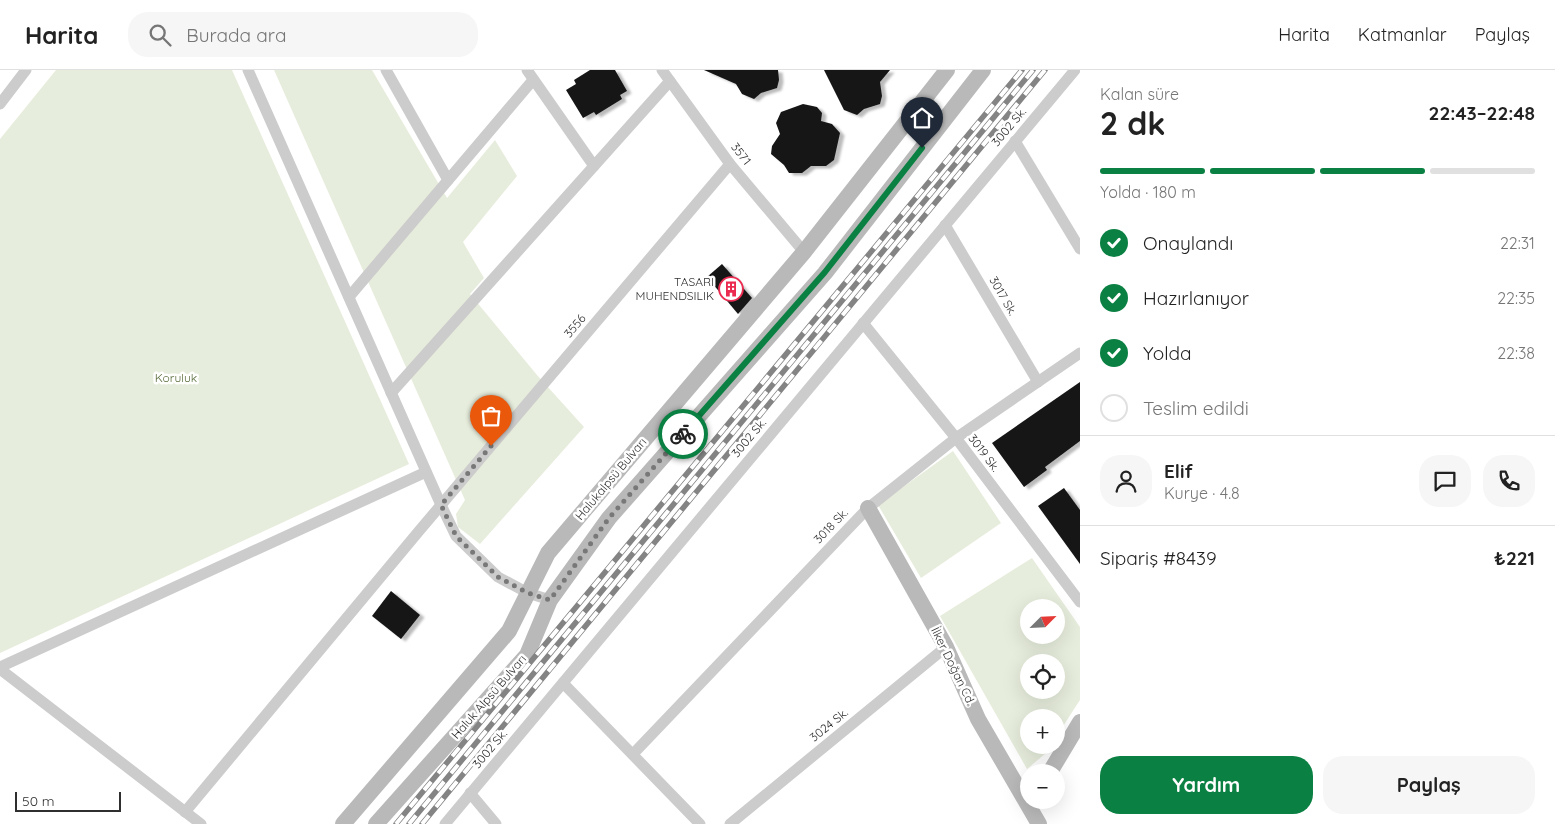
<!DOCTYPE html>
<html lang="tr">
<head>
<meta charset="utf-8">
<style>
  body { margin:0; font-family:Quicksand,sans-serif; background:#f6f6f6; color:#222; height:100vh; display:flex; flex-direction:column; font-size:19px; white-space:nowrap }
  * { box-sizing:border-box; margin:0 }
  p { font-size:16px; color:#767676 }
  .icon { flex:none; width:28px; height:28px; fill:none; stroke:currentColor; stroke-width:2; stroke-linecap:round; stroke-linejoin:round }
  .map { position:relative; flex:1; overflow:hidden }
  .drawer { display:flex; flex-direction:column; background:#fff; width:475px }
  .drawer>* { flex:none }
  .needle { width:32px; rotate:66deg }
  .buttons { position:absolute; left:1020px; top:529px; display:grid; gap:10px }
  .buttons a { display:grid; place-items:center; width:45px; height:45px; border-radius:50%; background:#fff; box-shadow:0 5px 20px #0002; font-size:25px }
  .scale { position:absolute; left:15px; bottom:12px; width:106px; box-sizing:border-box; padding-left:5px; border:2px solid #2f2f2f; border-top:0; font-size:14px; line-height:18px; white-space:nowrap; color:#2f2f2f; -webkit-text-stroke:4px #fff; paint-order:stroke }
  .pin { position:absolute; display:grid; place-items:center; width:42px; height:42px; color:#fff; margin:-51px -21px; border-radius:50% 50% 50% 0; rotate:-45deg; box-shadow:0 0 5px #0007 }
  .pin .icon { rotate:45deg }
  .courier { position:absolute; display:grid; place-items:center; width:50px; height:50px; margin:-25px; border:4px solid #0b8043; border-radius:50%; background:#fff; color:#222; box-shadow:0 1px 6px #0007 }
  .headline em { font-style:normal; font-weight:800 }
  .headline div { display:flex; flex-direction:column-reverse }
  .headline { display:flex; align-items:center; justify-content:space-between; height:85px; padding:0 20px }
  h1 { font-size:32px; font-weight:800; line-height:38px }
  .bar { display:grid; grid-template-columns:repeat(4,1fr); gap:8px 5px; align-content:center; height:60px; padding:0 20px }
  .bar i { height:6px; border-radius:4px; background:#e0e0e0 }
  .bar .current { background:#0b8043 }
  .bar p { grid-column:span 4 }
  .line { display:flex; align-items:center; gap:12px; padding:0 20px; border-top:1px solid #e0e0e0 }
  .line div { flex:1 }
  .round { display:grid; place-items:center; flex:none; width:52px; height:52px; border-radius:20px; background:#f6f6f6 }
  ol { padding:0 20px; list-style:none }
  li { display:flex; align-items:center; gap:15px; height:55px }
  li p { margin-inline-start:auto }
  li .icon { padding:5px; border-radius:50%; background:#0b8043; color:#fff; stroke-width:4 }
  li:last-child { color:#767676 }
  li i { width:28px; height:28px; border:2px solid #e0e0e0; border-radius:50% }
  .cta { display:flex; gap:10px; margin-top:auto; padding:10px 20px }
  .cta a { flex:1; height:58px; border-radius:20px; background:#0b8043; color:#fff; font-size:20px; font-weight:800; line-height:58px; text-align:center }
  .cta a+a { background:#f6f6f6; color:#222 }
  header { display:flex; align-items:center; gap:30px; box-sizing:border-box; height:70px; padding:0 25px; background:#fff; border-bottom:1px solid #e0e0e0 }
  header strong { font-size:24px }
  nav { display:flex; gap:28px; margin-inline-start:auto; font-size:18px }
  .search { width:350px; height:45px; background:#f6f6f6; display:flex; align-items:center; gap:12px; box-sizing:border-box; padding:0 18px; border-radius:20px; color:#767676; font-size:19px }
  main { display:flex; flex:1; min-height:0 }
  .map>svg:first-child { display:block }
</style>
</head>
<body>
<header>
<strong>Harita</strong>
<div class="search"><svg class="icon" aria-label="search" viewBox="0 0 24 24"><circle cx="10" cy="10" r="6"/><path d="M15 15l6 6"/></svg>Burada ara</div>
<nav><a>Harita</a><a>Katmanlar</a><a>Paylaş</a></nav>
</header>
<main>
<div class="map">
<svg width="1080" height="754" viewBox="0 0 1080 754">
  <defs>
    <filter id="shadow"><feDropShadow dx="4.5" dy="2.5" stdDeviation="1" flood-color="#0004"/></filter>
  </defs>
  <rect width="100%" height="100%" fill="#fff"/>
  <g fill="#e7eddc" fill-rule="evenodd">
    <path d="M56 0H232L409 394 0 583V69Z"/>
    <path d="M274 0H372L447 128 495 70 517 106 463 172 484 208 470 224 537 305 584 357 480 474 458 457 456 444 465 430Z"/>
    <path d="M953 381 1001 453 921 508 878 435Z"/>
    <path d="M1032 488 1080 557V630L1056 667V648H1029V675H1051L1046 683 1027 699 940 546ZM1029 538H1056V565H1029ZM1029 592H1056V620H1029Z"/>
  </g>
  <g fill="#161616" filter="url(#shadow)">
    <path d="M590 0H615L627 21 620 25 622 29 596 45 594 42 583 48 566 20 576 14 574 10Z"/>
    <path d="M704 0H778L779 10 777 18 761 23 754 29 742 24 736 14Z"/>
    <path d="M824 0H890L880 12 882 26 880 34 864 39 857 45 844 40Z"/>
    <path d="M803 34 817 37 822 43 821 51 832 54 840 63 834 90 826 96H811L802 103H789L784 95 771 84 772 76 780 64 776 53 781 42Z"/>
    <path d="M722 194 752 228 738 244 707 207Z"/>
    <path d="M1080 312V371L1045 397 1047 400 1024 417 992 373Z"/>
    <path d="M1064 418 1080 440V494L1038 436Z"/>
    <path d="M391 521 420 545 401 569 372 546Z"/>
  </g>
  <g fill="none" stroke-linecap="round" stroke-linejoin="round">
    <g stroke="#ccc" stroke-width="11">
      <path d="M248 0 441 435 456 466 498 507 528 523 550 530"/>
      <path d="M386 0 448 110"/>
      <path d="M527 0 594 96"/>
      <path d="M662 0 730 94 804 182"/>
      <path d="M0 34 26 0"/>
      <path d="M1015 71 1080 179"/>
      <path d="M945 155 1038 312"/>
      <path d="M349 227 533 10"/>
      <path d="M863 253 956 368 1080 532"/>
      <path d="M391 323 670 11"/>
      <path d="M0 597 426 402"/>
      <path d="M0 599 201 754"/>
      <path d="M563 613 700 754"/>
      <path d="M633 684 868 438 956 368 1080 283"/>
      <path d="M470 723 496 754"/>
      <path d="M185 742 419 461 730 94"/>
      <path d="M445 754 1075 0"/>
      <path d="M730 754 946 577"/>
    </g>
    <g stroke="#b9b9b9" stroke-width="16">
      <path d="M868 438 946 577 978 649 1039 754"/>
      <path d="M1050 702 1080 652"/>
      <path d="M343 754 509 561 548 483 804 182 947 0"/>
      <path d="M376 754 527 585 550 530 609 448 825 203 983 0"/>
    </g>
    <g stroke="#848484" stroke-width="5.5">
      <g id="rail">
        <path d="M396 754 1022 0"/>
        <path d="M409 754 1033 0"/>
        <path d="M422 754 1045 0"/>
      </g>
    </g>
    <use href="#rail" stroke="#fff" stroke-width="4" stroke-dasharray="11" stroke-linecap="butt"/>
  </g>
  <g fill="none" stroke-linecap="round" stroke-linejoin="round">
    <path stroke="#787878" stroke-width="5" stroke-dasharray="0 9" d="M491 376 441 435 456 466 498 507 528 523 550 530 609 448 683 364"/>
    <path stroke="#0b8043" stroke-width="6" d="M683 364 825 202 922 78"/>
  </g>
  <defs>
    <g id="building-ring" transform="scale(1.25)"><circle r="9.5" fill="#fff" stroke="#ec2b51" stroke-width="1.5"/><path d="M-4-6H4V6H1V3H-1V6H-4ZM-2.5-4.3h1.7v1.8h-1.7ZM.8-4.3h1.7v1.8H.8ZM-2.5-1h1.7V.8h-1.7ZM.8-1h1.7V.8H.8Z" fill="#ec2b51"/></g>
  </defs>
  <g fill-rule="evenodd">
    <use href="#building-ring" x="731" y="219"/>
  </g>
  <g text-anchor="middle" stroke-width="5" stroke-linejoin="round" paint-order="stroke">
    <g font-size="12" fill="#2f2f2f" stroke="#fff">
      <text transform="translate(1009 57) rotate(-50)" y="4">3002 Sk.</text>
      <text transform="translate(741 84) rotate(52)" y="4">3571</text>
      <text transform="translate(1003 226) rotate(60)" y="4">3017 Sk.</text>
      <text transform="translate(575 256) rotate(-50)" y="4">3556</text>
      <text transform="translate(749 368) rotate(-50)" y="4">3002 Sk.</text>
      <text transform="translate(984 383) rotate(53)" y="4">3019 Sk.</text>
      <text transform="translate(611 409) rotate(-50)" y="4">Halukalpsü Bulvarı</text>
      <text transform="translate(831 456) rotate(-46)" y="4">3018 Sk.</text>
      <text transform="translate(953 596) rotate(64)" y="4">İlker Doğan Cd.</text>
      <text transform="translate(489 627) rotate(-49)" y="4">Haluk Alpsü Bulvarı</text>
      <text transform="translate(829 655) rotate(-39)" y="4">3024 Sk.</text>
      <text transform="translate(490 679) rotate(-50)" y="4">3002 Sk.</text>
    </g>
    <g font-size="12" fill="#2f2f2f" stroke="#fff" text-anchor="end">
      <text x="714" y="216">TASARI<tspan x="714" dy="14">MUHENDSILIK</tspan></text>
    </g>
    <g font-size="12" fill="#586c3a" stroke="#fff">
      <text x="176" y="312">Koruluk</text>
    </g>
  </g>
</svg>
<div class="buttons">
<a><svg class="needle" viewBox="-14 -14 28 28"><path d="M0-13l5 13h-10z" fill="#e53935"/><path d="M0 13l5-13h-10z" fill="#767676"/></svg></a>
<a><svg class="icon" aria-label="locate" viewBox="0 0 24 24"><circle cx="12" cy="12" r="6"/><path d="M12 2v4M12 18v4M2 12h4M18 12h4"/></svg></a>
<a>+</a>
<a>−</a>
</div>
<div class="scale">50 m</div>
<div class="pin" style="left:491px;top:376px;background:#ea580c"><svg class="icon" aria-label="bag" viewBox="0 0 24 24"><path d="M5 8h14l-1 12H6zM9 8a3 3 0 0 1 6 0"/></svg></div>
<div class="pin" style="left:922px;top:78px;background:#1f2937"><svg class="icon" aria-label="home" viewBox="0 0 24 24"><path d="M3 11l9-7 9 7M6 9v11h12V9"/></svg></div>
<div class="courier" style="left:683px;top:364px"><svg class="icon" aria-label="bike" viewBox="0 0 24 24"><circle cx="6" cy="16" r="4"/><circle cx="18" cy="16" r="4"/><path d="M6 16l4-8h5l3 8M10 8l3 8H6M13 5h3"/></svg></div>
</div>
<section class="drawer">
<div class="headline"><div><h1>2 dk</h1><p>Kalan süre</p></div><em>22:43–22:48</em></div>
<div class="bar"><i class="current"></i><i class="current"></i><i class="current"></i><i></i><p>Yolda · 180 m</p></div>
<ol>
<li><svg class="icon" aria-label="check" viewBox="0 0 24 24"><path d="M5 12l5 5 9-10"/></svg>Onaylandı<p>22:31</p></li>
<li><svg class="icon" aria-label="check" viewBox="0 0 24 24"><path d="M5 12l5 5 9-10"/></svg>Hazırlanıyor<p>22:35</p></li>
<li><svg class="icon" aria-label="check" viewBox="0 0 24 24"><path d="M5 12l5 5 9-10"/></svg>Yolda<p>22:38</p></li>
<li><i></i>Teslim edildi</li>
</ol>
<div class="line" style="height:90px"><a class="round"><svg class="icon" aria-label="person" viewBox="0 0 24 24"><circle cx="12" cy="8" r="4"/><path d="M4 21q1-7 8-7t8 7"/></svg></a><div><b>Elif</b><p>Kurye · 4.8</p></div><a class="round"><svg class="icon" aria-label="chat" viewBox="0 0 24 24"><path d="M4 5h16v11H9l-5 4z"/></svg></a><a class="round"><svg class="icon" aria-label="phone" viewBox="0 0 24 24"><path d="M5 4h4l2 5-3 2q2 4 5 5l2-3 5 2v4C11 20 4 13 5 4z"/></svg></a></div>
<div class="line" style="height:65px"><div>Sipariş #8439</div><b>₺221</b></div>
<div class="cta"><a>Yardım</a><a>Paylaş</a></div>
</section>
</main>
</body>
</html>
